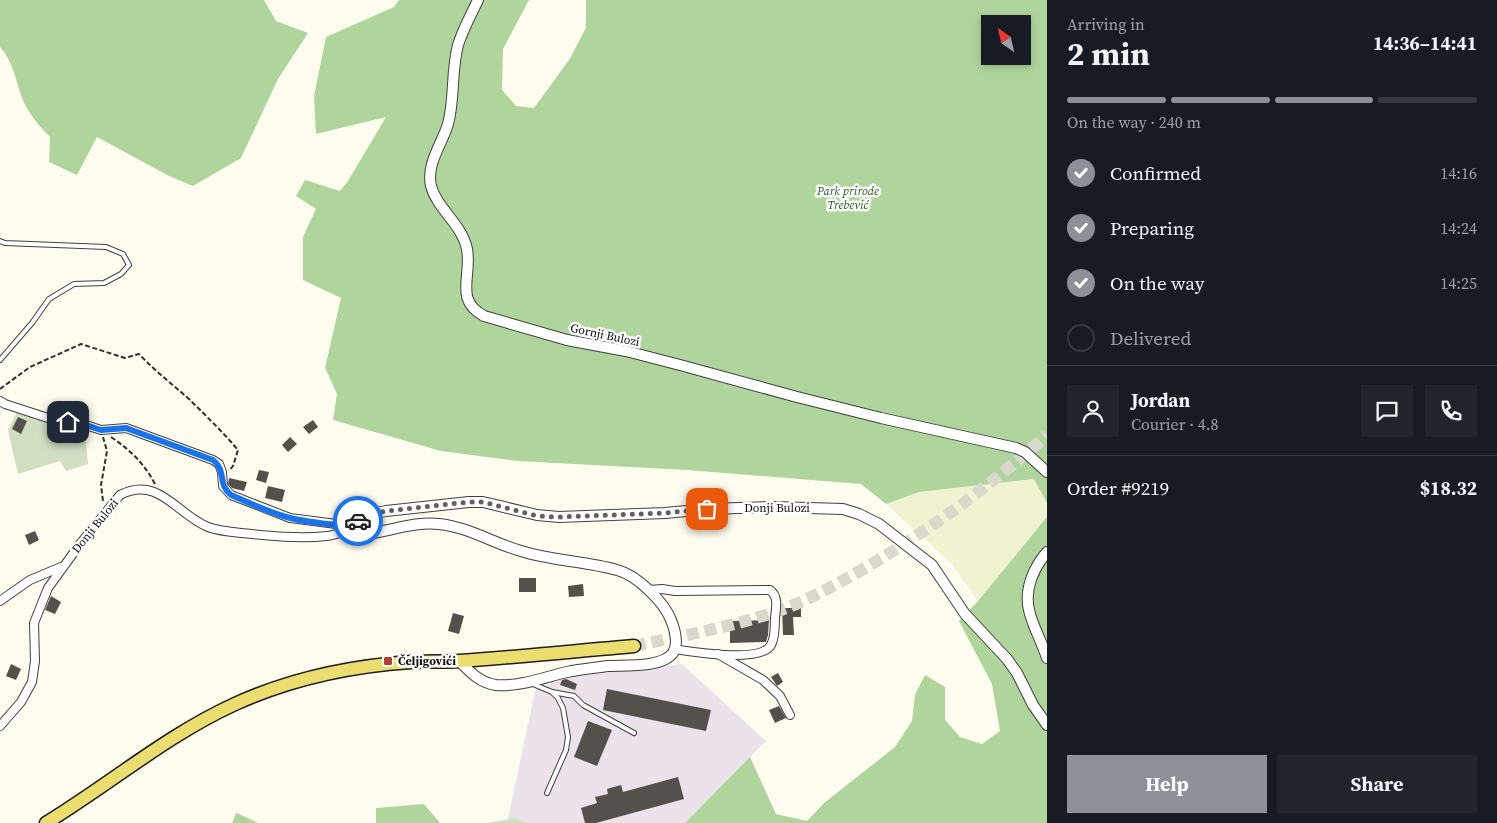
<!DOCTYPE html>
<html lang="en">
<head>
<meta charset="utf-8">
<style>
  body { margin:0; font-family:"Source Serif 4",serif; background:#20242c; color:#f1f3f6; height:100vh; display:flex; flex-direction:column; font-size:19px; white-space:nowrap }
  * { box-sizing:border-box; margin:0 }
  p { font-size:16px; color:#9ea1a6 }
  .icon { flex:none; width:28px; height:28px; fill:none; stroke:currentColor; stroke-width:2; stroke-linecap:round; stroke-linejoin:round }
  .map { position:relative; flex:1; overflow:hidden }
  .panel { display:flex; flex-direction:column; background:#171b24; width:450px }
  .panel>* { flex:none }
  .needle { width:32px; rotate:326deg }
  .buttons { position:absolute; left:981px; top:15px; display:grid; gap:10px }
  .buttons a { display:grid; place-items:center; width:50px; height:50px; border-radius:0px; background:#171b24; box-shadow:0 2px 8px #0003; font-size:25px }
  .pin { position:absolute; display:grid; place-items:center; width:42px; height:42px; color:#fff; margin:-21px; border-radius:10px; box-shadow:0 2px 8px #0006 }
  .courier { position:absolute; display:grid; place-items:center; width:50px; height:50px; margin:-25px; border:4px solid #1a73e8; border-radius:50%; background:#fff; color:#222; box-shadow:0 1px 6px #0007 }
  .summary em { font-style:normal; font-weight:700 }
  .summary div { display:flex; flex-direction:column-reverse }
  .summary { display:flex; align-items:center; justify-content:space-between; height:85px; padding:0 20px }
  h1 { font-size:32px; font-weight:700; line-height:38px }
  .bar { display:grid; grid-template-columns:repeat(4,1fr); gap:8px 5px; align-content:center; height:60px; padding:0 20px }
  .bar i { height:6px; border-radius:4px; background:#363941 }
  .bar .on { background:#8c9099 }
  .bar p { grid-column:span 4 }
  .line { display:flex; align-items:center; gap:12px; padding:0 20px; border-top:1px solid #363941 }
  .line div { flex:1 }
  .round { display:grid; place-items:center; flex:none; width:52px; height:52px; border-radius:0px; background:#20242c }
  ol { padding:0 20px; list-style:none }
  li { display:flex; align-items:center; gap:15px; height:55px }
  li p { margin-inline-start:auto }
  li .icon { padding:5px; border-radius:50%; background:#8c9099; color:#fff; stroke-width:4 }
  li:last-child { color:#9ea1a6 }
  li i { width:28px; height:28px; border:2px solid #363941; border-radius:50% }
  .button { display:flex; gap:10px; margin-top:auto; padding:10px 20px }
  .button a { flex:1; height:58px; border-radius:0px; background:#8c9099; color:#fff; font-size:20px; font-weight:700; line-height:58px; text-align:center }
  .button a+a { background:#20242c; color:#f1f3f6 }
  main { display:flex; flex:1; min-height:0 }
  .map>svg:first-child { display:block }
</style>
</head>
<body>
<main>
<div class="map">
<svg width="1047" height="823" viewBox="0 0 1047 823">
  <rect width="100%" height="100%" fill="#fefcef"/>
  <path fill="#ebe2eb" d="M682 664 766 741 685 823H507L535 691 565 676Z"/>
  <path fill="#f0f2d1" d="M1034 479 1047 503V517L978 601 951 563 886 504 919 492Z"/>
  <path fill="#cce5bc" d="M515 818 527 823H488Z"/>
  <g fill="#afd49c" fill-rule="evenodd">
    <path d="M0 0H264L276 21 308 33 278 79 241 158 193 186 169 176 97 137 77 175 49 162 50 137C40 127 27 112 22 98 16 81 13 61 0 47Z"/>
    <path d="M399 0H529L503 49 502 90 516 106 534 108 569 60 586 28V0H1047V503L1034 479 919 492 886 504 861 484 687 470 518 461 441 451 333 420 337 394 325 368 341 298 303 280V237L316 209 296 196 305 180 340 191 348 181 386 117 316 134 314 96 326 37 394 7ZM990 24H1022V56H990Z"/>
    <path d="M1047 517V823H685L750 757 776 814 807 821 824 803 895 747 912 721 915 695 925 675 945 687V720L960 737 982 744 1000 731 992 684 959 621 978 601Z"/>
    <path d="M424 804 440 823H376V808Z"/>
    <path d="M236 813H237L258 823H232Z"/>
  </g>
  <path fill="#d1dec2" d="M17 412 85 431 88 464 66 471 60 461 18 474 8 430Z"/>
  <g fill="#55504b">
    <path d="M18 417 27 421 21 434 12 429Z"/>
    <path d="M313 420 318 427 309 434 303 427Z"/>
    <path d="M290 437 297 444 288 452 282 445Z"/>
    <path d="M259 470 269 472 266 483 256 480Z"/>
    <path d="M229 478 247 482 244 491 232 488 228 484Z"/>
    <path d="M268 486 285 490 282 502 265 498Z"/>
    <path d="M35 531 39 540 29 545 25 535Z"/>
    <rect x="519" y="578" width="17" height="14"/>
    <path d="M583 584 584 596 569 597 568 586Z"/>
    <path d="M51 596 61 602 55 614 45 610Z"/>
    <path d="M782 608H801V617H793L794 635H783Z"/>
    <path d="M453 613 464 616 459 634 448 631Z"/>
    <path d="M769 620 768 635 766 642 730 643V621Z"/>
    <path d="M11 664 21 669 16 680 6 676Z"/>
    <path d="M778 673 783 682 777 686 771 677Z"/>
    <path d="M566 679 577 684 575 690 560 685 562 680Z"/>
    <path d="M607 689 711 710 706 731 603 710Z"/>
    <path d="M779 706 786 718 775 723 769 710Z"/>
    <path d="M588 721 612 730 597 766 574 757Z"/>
    <path d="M678 777 684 799 596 823H585L581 808 597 803 595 797 608 794 607 789 621 785 623 792Z"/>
  </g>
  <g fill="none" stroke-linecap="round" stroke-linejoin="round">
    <path stroke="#dad8cd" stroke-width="12" stroke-dasharray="12 6" stroke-linecap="butt" d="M634 646C682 636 731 627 778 611 807 601 833 586 860 571 927 532 989 487 1047 435"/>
    <g stroke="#404040" stroke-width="6">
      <g id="service">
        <path d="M0 241 5 243 106 247 123 254 129 265 121 274 104 283 74 284 49 299 32 323 0 360"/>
        <path d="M533 684 552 692 558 698 563 708 568 737 566 750 547 793"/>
        <path d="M552 692 574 696 583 705 634 733"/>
      </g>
    </g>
    <g stroke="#404040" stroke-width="10">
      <g id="minor">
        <path d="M0 401 5 404 51 419 86 425 101 430 126 428 213 460 219 464 222 472 223 486 231 495 290 518 352 526"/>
        <path d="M649 590 662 589 675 591 770 590C779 597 776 608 775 618 775 626 775 638 771 645 761 663 693 652 674 649"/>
        <path d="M0 601 30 580 61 567"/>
        <path d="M718 654 763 680 780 696 790 715"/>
        <path d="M0 726 21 702 32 682 35 661 34 623 48 588 80 544 120 495C159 475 177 515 208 527 219 531 231 532 242 533 270 536 299 539 327 536 337 535 347 530 356 527"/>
      </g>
    </g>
    <g stroke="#404040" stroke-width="12">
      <g id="tertiary">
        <path d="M478 0C471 15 463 29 458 45 451 71 455 98 448 124 442 144 426 164 431 186 437 209 462 224 467 249 472 277 454 300 484 316L567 340 626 351 680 365 797 397 881 418 1016 448 1025 452 1047 472"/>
        <path d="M1047 552C1034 567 1024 589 1029 610 1032 625 1042 642 1047 658"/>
        <path d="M459 661C470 672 480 683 496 685 520 687 545 677 567 672 580 669 594 668 608 666 625 665 662 668 673 653 679 643 675 630 671 620 664 602 637 575 617 570 586 561 552 561 521 551 493 543 468 527 439 524 414 521 388 532 364 534L356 527 358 520 367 515 386 511 469 502H483L537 515 559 517 665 513 707 509 774 507 843 509 859 514 879 524 932 565 965 614 1007 659 1017 673 1033 705 1047 725"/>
      </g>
    </g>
    <g stroke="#1e1e1e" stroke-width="15">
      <path id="primary" d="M46 823C110 784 167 735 235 704 290 679 351 666 411 662 427 661 444 662 460 661 518 657 576 651 634 646"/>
    </g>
    <g stroke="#2f2f2f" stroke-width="2" stroke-dasharray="5 2.5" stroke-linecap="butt">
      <path d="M0 389 30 367 81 344 125 358 139 354C155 371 172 384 189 399 206 416 223 432 238 450L233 466 229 471"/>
      <path d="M103 437 107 451 101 485 103 501"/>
      <path d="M111 437C130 450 144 463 155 484"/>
    </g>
    <use href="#service" stroke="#fff" stroke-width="4"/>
    <use href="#minor" stroke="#fff" stroke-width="8"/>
    <use href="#tertiary" stroke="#fff" stroke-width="10"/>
    <use href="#primary" stroke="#ecdd70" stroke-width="12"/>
  </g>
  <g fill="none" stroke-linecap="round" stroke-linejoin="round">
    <path stroke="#61615c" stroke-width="5" stroke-dasharray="0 9" d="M358 521 366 515 386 511 469 502H483L537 516 559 517 665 513 707 509"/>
    <path stroke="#1a73e8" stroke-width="6" d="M68 422 86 425 101 430 126 428 213 460C227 471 217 484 231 495 250 503 270 513 290 518 311 523 334 525 356 527L358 521"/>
  </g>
  <rect fill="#b13b32" stroke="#fff" stroke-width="2" x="383" y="656" width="10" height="10" rx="2.5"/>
  <g text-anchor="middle" stroke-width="5" stroke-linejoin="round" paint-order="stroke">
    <g font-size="12" font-style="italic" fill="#295f23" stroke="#fff">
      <text x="848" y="195">Park prirode<tspan x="848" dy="14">Trebević</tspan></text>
    </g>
    <g font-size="12" fill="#0d0d0d" stroke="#fff">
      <text transform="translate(605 335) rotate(12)" y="4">Gornji Bulozi</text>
      <text x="777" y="512">Donji Bulozi</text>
      <text transform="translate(95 526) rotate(-51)" y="4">Donji Bulozi</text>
    </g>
    <g font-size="12" font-weight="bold" fill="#0d0d0d" stroke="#fff" text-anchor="start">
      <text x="398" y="665">Čeljigovići</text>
    </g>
  </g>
</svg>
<div class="buttons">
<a><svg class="needle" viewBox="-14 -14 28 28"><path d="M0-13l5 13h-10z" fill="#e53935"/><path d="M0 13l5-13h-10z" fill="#9ea1a6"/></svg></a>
</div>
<div class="pin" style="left:707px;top:509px;background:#ea580c"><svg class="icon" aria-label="bag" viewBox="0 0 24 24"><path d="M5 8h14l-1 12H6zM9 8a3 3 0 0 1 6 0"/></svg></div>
<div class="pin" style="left:68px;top:422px;background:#1f2937"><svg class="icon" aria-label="home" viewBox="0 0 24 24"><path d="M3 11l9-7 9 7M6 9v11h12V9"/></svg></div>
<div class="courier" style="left:358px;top:521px"><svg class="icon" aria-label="car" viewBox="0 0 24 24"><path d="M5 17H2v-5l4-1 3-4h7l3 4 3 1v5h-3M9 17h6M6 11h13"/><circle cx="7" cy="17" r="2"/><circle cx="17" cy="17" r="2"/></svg></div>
</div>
<section class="panel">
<div class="summary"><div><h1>2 min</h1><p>Arriving in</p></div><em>14:36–14:41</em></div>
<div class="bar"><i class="on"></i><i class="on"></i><i class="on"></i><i></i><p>On the way · 240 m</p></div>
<ol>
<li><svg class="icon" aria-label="check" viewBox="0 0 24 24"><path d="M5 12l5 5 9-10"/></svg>Confirmed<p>14:16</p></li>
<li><svg class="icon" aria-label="check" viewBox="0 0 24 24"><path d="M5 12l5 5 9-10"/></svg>Preparing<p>14:24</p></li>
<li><svg class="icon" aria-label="check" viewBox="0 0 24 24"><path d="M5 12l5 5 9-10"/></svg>On the way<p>14:25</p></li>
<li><i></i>Delivered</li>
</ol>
<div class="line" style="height:90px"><a class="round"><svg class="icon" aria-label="person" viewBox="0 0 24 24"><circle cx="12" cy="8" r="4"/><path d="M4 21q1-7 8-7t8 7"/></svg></a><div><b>Jordan</b><p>Courier · 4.8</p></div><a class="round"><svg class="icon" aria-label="chat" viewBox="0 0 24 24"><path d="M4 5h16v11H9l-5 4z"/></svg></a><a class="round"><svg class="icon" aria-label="phone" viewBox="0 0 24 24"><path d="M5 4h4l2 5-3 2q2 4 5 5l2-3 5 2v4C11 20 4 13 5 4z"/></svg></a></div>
<div class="line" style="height:65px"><div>Order #9219</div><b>$18.32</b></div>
<div class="button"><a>Help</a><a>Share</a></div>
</section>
</main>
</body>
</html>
